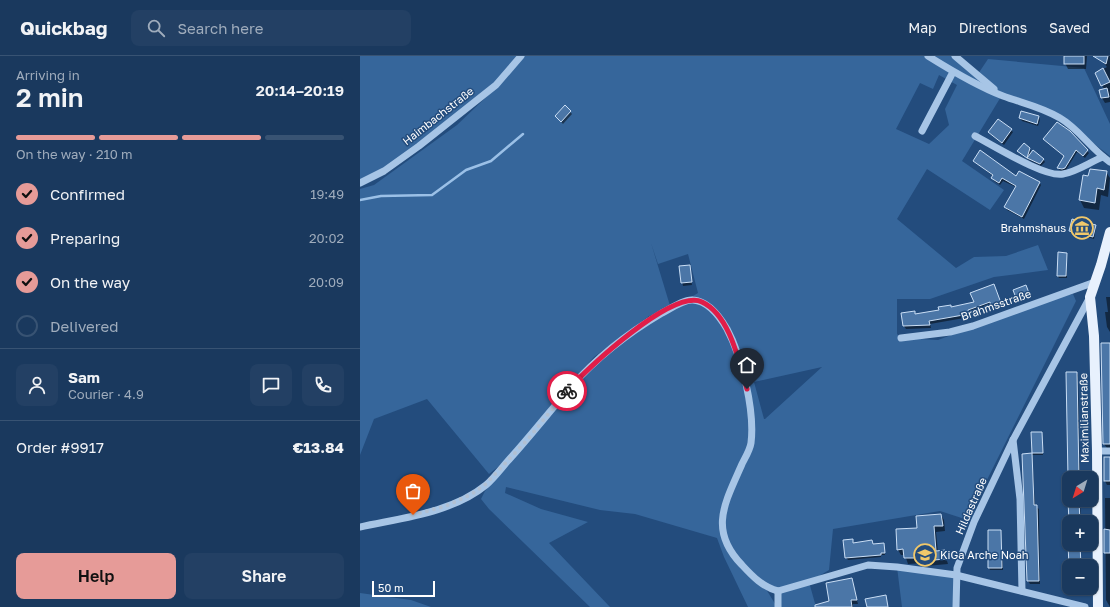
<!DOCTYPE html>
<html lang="en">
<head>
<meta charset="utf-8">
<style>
  body { margin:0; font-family:"Golos Text",sans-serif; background:#234064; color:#f1f3f6; height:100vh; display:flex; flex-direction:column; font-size:15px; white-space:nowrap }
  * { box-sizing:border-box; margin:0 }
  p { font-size:13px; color:#9facbc }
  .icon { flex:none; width:22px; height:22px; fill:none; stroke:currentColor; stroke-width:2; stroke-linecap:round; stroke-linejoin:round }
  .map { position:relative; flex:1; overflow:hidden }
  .panel { display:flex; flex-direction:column; background:#1a395e; width:360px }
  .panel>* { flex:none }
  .needle { width:26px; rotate:218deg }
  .tools { position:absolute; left:702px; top:415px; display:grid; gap:8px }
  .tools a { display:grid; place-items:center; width:36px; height:36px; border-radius:8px; background:#1a395e; box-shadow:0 1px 3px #0004,0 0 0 1px #385373; font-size:20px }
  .scale { position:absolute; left:12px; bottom:10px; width:63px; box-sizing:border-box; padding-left:4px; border:2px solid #fff; border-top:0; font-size:11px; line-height:14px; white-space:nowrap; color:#fff; -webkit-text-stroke:3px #234c7d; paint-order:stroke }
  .pin { position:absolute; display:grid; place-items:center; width:34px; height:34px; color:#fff; margin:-41px -17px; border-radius:50% 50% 50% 0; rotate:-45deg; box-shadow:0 0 4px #0007 }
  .pin .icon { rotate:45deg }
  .courier { position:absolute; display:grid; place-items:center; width:40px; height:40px; margin:-20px; border:3px solid #e11d48; border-radius:50%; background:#fff; color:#222; box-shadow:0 1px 5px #0007 }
  .summary em { font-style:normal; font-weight:600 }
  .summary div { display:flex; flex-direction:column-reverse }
  .summary { display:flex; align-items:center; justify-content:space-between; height:68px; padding:0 16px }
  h1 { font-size:26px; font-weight:600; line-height:30px }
  .bar { display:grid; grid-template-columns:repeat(4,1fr); gap:6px 4px; align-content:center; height:48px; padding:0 16px }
  .bar i { height:5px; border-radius:3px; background:#385373 }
  .bar .active { background:#e69b98 }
  .bar p { grid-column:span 4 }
  .line { display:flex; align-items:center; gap:10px; padding:0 16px; border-top:1px solid #385373 }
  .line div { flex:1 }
  .round { display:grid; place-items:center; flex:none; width:42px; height:42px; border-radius:8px; background:#234064 }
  ol { padding:0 16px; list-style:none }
  li { display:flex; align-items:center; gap:12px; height:44px }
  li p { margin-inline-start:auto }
  li .icon { padding:4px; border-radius:50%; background:#e69b98; color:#111; stroke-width:4 }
  li:last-child { color:#9facbc }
  li i { width:22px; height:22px; border:2px solid #385373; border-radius:50% }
  .action { display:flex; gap:8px; margin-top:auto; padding:8px 16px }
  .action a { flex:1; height:46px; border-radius:8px; background:#e69b98; color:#111; font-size:16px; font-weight:600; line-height:46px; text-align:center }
  .action a+a { background:#234064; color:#f1f3f6 }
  header { display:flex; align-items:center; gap:24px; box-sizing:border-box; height:56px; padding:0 20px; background:#1a395e; border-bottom:1px solid #385373 }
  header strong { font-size:19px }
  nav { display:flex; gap:22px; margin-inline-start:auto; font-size:14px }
  .search { width:280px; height:36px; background:#234064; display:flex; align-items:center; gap:10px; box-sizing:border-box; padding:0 14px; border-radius:8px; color:#9facbc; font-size:15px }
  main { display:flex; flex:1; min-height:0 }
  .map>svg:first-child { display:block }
</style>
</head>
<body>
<header>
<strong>Quickbag</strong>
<div class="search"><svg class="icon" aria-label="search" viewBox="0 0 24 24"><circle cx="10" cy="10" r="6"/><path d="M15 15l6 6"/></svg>Search here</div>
<nav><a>Map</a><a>Directions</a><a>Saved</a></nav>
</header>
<main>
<section class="panel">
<div class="summary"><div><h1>2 min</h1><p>Arriving in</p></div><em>20:14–20:19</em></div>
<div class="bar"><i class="active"></i><i class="active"></i><i class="active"></i><i></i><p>On the way · 210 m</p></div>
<ol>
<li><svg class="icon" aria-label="check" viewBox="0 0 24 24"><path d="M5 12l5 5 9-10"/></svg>Confirmed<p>19:49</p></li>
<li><svg class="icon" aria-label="check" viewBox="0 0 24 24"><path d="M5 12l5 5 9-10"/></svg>Preparing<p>20:02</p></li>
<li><svg class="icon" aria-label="check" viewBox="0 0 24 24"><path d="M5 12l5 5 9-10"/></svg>On the way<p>20:09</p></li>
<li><i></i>Delivered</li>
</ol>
<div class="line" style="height:72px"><a class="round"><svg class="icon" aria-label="person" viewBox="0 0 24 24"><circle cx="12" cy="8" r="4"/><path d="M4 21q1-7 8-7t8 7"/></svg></a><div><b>Sam</b><p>Courier · 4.9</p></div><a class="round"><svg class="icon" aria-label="chat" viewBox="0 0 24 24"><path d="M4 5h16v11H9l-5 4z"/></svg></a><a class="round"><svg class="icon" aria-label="phone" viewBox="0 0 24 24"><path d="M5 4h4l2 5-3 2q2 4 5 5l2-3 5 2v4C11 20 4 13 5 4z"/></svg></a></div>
<div class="line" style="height:52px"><div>Order #9917</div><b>€13.84</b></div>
<div class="action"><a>Help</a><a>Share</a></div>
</section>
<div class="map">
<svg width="750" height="551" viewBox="0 0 750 551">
  <rect width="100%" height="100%" fill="#234c7d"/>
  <g fill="#36669b" fill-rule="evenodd">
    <path d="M0 0H159L132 30 61 88 9 121 0 125Z"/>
    <path d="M163 0H595L618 18 628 3 724 12 750 68V100L699 61 642 39 602 105 644 134 630 154 567 113 537 163 596 212 614 201 646 200 678 189 688 214 634 221 570 243H537V278L541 282 578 284 681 245 713 238 716 245 616 446 614 466 580 455 473 473 469 514 449 526 456 551H418V535L406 533 417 551H388L364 501 357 482 275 458 240 454 146 431 145 437 181 453 228 466 189 487 250 551H230L129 453 121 443 125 435 200 348 248 297 309 254 289 260 234 301 209 328 144 406 129 418 67 343 14 363 0 399V133L14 129 97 69 142 26ZM579 19 597 29 585 53 589 69 569 88 536 73 560 27 573 33ZM291 187 298 208 328 198 338 237 311 253ZM462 311 405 363H404L394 326Z"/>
    <path d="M537 511 596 519V551H542Z"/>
    <path d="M0 537 51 544 71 551H0Z"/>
  </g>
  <g fill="#0007">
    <path d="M705 0H727L726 13H708L705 7Z"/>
    <path d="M742 0H750V46L745 47 742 42 744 33 736 17 747 11 742 5Z"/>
    <path d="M205 50 212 58 203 68 196 60Z"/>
    <path d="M679 61 680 64 678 70 662 65 660 62Z"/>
    <path d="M638 64 653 76 644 89 629 77Z"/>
    <path d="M709 76 729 97 725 102 717 96 706 114 701 115 698 112 705 101 686 85Z"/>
    <path d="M669 92 671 95 668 102 683 103 685 106 681 110 669 104 659 95Z"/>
    <path d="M614 105 656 122 679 126 681 129 664 163 647 154 646 151 656 131 643 125 640 129 634 125 633 120Z"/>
    <path d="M746 116 750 122 748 141 741 139 739 154 724 152 720 144 728 121Z"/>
    <path d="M735 170 736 172 734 183 712 177 710 175Z"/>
    <path d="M706 198 707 222H699L698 220Z"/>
    <path d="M329 210 332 229 323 230 320 211Z"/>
    <path d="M635 232 642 250 634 253 632 249 609 257 610 261 570 268 571 272 546 273 544 270 554 256 556 259 580 255 590 250 592 252 615 247Z"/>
    <path d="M667 233 670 240 658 244 654 235Z"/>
    <path d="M746 241H750V276L747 271 745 256H748Z"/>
    <path d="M750 288V392H747L744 388Z"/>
    <path d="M707 317H717L718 319 720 422H709V444H720L721 466H709Z"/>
    <path d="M672 377H681L682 379 683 399H672L675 450 679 453 680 528H670L668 525 663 398H673Z"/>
    <path d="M745 402H750V429H747L745 425Z"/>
    <path d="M745 442H750V551L746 544Z"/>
    <path d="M581 459 584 464 585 475 576 476 578 496 584 495 588 508 566 510 564 507 548 508 545 499H541L538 494 558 472Z"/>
    <path d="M641 475 643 514H630L629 511Z"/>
    <path d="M492 484 494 488 512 485 513 489 523 488 525 499H521V501L488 504 486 501Z"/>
    <rect x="710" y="488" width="11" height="22"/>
    <path d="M491 523 498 548H493V551H462L470 546Z"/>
    <path d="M710 532H722V535H712Z"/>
  </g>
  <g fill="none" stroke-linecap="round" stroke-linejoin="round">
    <path stroke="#9bc0e7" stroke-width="2.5" d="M0 144 21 140 72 139 106 114 131 105 163 78"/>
  </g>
  <g fill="#4b76a7" stroke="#cadef5">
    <rect x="704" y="0" width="20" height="8"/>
    <path d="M733 0H748L746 8Z"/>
    <path d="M743 12 750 26 741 30 735 17Z"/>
    <path d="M747 32 749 41 741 42 739 34Z"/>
    <path d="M205 49 211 55 201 66 195 60Z"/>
    <path d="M661 55 679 60 677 68 659 62Z"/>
    <path d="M638 63 652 73 642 87 628 76Z"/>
    <path d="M697 66 710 75 728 94 723 100 716 94 705 112 702 113 697 112 704 100 683 83Z"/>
    <path d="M664 87 670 92 667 102 657 95Z"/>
    <path d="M620 94 656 120 659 115 680 126 662 161 644 151 656 130 642 122 639 127 631 122 633 119 613 105Z"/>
    <path d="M673 94 684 103 680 108 667 102Z"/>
    <path d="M730 113 747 115 744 134 737 132 735 147 719 144 723 119 728 120Z"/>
    <path d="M712 163 736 169 733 181 709 175Z"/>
    <path d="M698 196 707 197 706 220H697Z"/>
    <path d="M330 209 332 226 321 227 319 210Z"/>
    <path d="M634 228 641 247 631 251 630 246 608 254 609 258 569 265 570 269 543 270 541 257 555 255V258L579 254 578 251 591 249V251L614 246 610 237Z"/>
    <path d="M666 229 669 237 656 242 653 234Z"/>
    <path d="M741 287H750V388H743Z"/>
    <path d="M706 316H717L719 422H708Z"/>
    <path d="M671 376H682L683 397H672Z"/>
    <path d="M672 397 674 449H677L679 525H667L662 398Z"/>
    <rect x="744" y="401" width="6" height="24"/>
    <path d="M708 444H719L720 466H709Z"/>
    <path d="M581 458 583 470H574L576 495 585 494 586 503 562 505V502H544L543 493 537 494 536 473 557 472 556 460Z"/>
    <path d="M744 473 750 474V497H744Z"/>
    <path d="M628 474H641L642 512H628Z"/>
    <path d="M493 483V487L512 484 513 488 524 487 525 497H521V499L485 502 483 484Z"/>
    <path d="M708 488H720L721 510H709Z"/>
    <path d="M492 522 497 544H491L492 551H455V549L469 545 466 527Z"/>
    <path d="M526 539 528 551H507L505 543Z"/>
  </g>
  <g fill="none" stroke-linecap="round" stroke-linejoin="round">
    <g stroke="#a7c5e6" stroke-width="7">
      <path d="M568 0C592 15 617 30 643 40 662 47 682 51 700 62 719 73 731 93 750 106"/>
      <path d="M595 0 634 33"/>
      <path d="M562 75 593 16"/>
      <path d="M615 80C633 89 685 122 703 118 716 116 730 106 743 101"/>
      <path d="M0 127 24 115 59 90 136 29 161 0"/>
      <path d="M541 282 590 276 613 270 735 226"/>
      <path d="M653 384 660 443 662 535"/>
      <path d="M737 395H750"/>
      <path d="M0 471C41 462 92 457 126 429 133 423 140 414 146 407 169 382 189 356 211 331 237 301 268 277 302 257 310 253 324 243 333 244 348 245 360 261 367 273 382 301 395 355 391 387 390 394 385 402 382 408 365 447 348 474 382 509 393 521 403 531 418 535L508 509 537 511 596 519 725 551"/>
      <path d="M418 535V551"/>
      <path d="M596 551 597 512 614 466 653 384 730 241"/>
    </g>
    <path stroke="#e8f1fd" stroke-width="10" d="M738 551 737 395 734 280 730 241 741 209 750 176"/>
  </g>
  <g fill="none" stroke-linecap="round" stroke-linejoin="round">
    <path stroke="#b2c0d2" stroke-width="4" stroke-dasharray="0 7.2" d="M53 459 86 450 112 438 126 428 168 383 207 335"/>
    <path stroke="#e11d48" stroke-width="5" d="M207 335C226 313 313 232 342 246 370 259 379 306 387 333"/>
  </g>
  <defs>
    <g id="museum-ring" transform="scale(1.15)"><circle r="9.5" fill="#234c7d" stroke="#f1c86a" stroke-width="1.5"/><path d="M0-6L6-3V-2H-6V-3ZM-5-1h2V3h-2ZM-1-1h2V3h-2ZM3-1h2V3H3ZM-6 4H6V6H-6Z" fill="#f1c86a"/></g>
    <g id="school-ring" transform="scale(1.15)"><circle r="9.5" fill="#234c7d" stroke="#f1c86a" stroke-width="1.5"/><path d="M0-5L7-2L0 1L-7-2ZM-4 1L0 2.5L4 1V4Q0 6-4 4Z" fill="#f1c86a"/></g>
  </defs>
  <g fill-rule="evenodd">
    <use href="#museum-ring" x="722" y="172"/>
    <use href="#school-ring" x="565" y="499"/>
  </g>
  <g text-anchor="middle" stroke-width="3" stroke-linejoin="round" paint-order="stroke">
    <g font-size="11" fill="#fff" stroke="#234c7d">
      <text transform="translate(78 60) rotate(-38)" y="4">Haimbachstraße</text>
      <text transform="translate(636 249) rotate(-19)" y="4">Brahmsstraße</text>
      <text transform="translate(724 362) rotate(-91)" y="4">Maximilianstraße</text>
      <text transform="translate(611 450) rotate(-66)" y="4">Hildastraße</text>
    </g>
    <g font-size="11" fill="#fff" stroke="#234c7d" text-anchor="end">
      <text x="706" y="176">Brahmshaus</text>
      <text x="580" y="503" text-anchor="start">KiGa Arche Noah</text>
    </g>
  </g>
</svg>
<div class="tools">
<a><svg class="needle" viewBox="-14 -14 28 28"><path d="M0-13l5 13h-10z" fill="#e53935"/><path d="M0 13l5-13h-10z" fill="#9facbc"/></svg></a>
<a>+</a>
<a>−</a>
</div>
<div class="scale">50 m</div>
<div class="pin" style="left:53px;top:459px;background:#ea580c"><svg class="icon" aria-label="bag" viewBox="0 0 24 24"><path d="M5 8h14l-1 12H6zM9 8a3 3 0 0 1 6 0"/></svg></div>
<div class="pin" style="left:387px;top:333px;background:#1f2937"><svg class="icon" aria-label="home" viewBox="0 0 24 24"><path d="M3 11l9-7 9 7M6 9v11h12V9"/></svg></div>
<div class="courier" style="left:207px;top:335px"><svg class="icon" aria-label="bike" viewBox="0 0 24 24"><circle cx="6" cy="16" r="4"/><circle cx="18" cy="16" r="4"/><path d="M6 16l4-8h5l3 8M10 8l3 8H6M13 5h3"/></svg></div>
</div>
</main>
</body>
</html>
